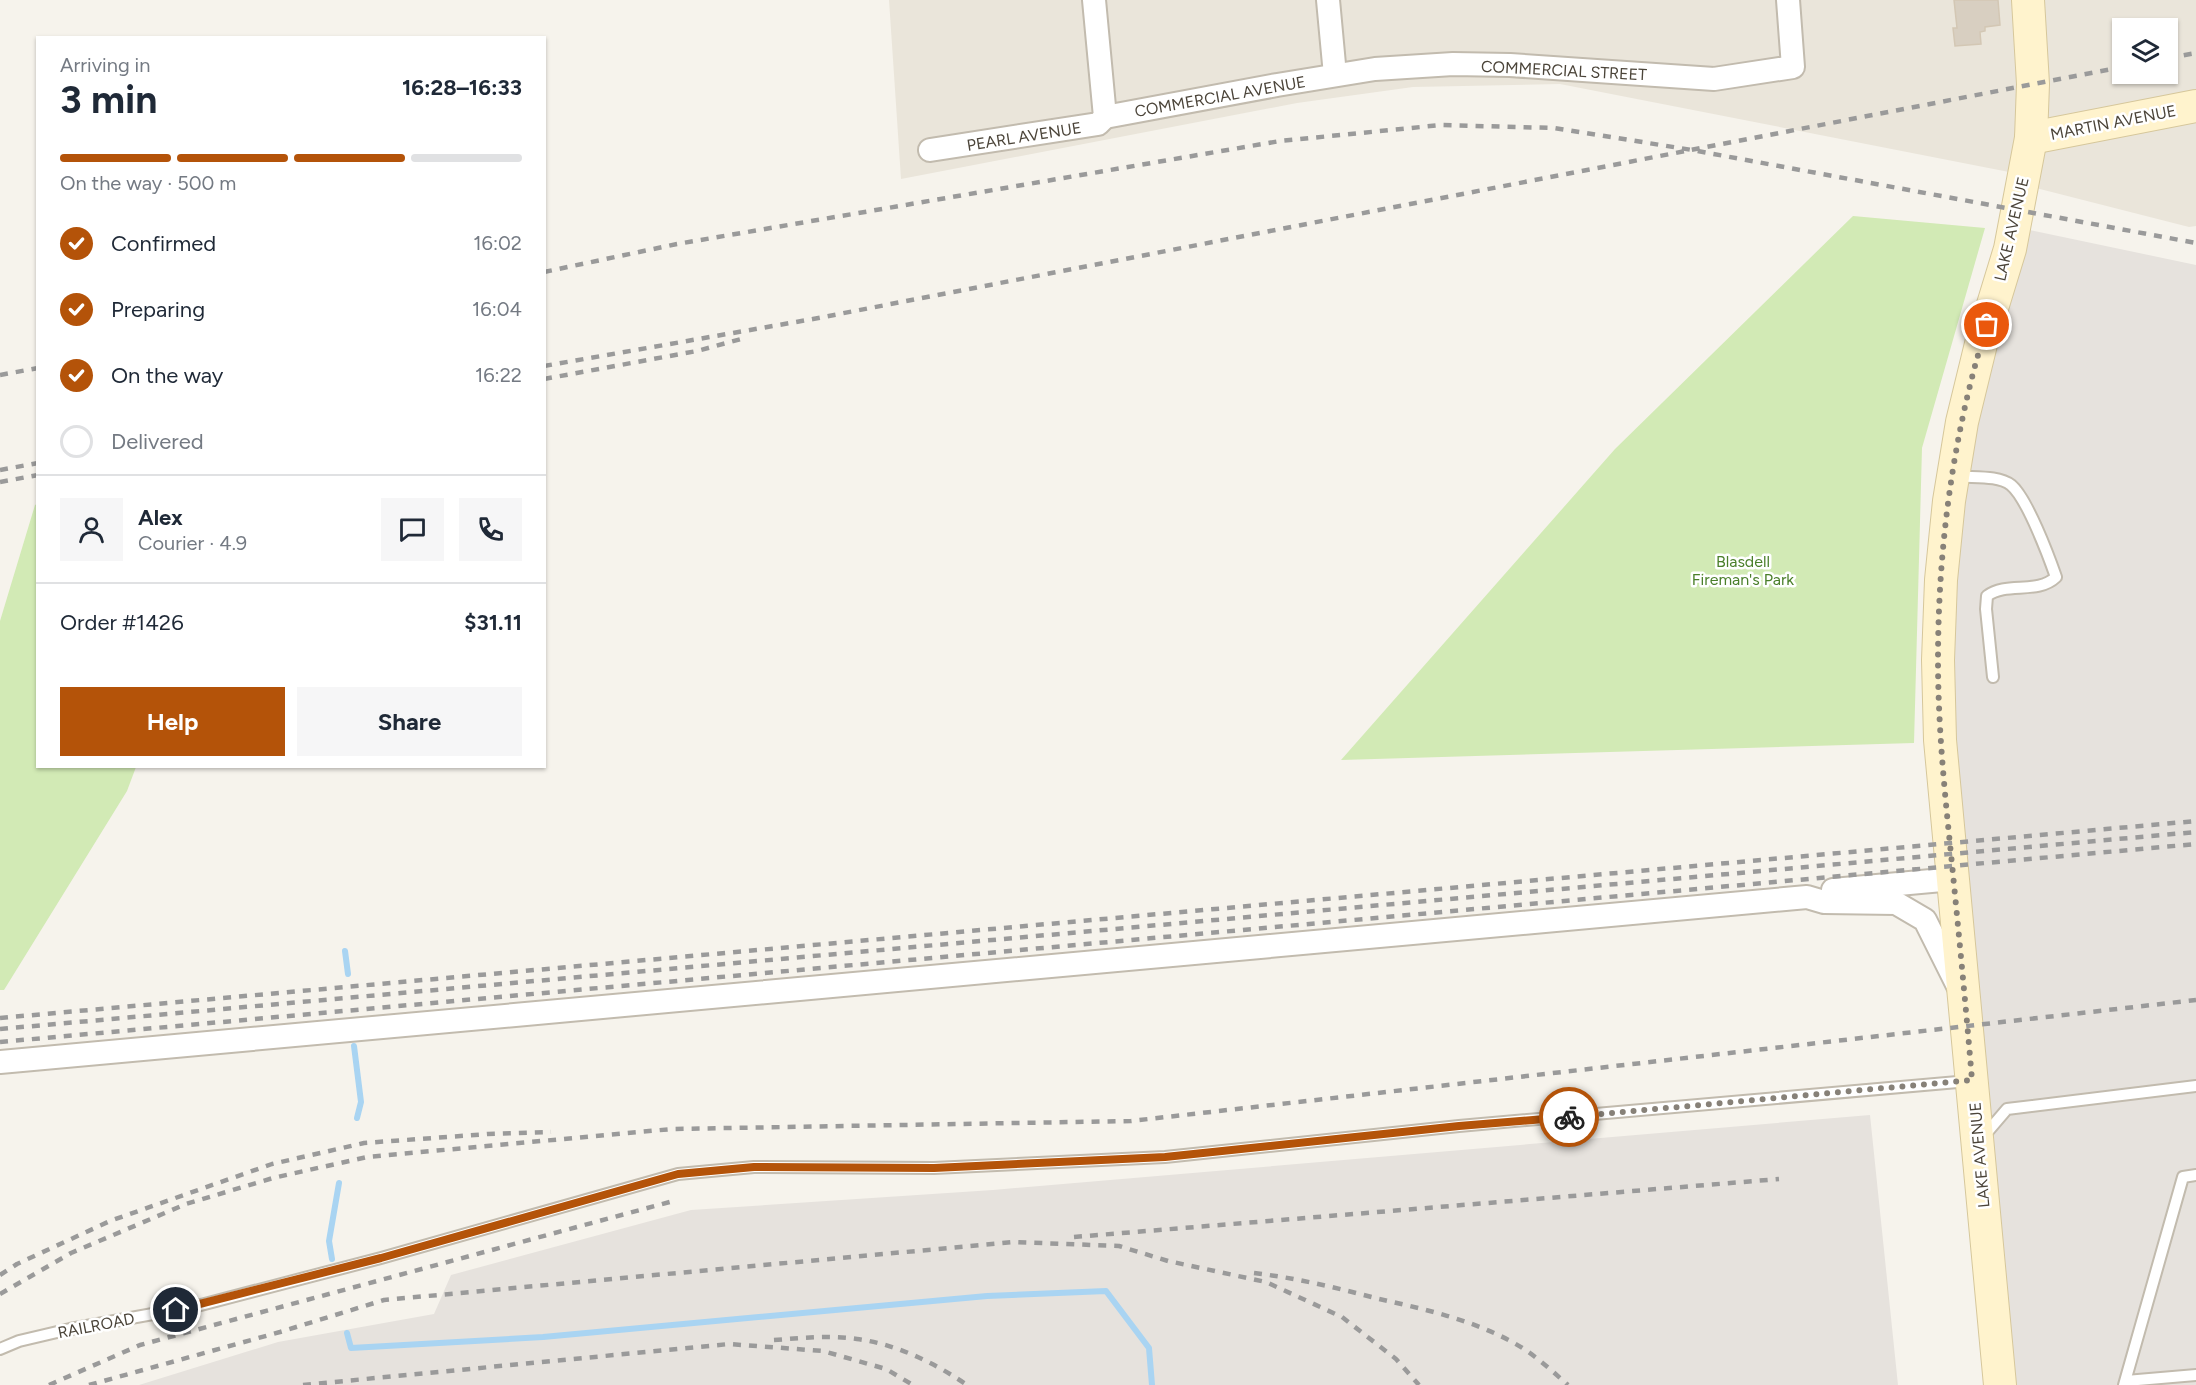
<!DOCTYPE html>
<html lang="en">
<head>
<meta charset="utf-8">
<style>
  body { margin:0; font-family:Figtree,sans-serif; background:#f6f6f7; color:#1f2937; height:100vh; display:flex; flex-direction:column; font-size:22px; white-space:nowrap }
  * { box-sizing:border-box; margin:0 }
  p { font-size:20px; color:#747a83 }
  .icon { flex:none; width:33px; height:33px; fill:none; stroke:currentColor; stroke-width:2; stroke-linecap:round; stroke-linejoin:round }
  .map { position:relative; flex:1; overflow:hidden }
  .drawer { position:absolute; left:36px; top:36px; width:510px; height:732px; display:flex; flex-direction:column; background:#fff; border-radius:0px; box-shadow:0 2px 4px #0004 }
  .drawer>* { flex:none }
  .tools { position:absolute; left:2112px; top:18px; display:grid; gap:12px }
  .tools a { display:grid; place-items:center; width:66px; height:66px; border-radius:0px; background:#fff; box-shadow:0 2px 4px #0004; font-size:30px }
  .pin { position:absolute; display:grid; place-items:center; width:51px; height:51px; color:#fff; margin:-26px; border:3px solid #fff; border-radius:50%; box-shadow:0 2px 6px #0007 }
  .courier { position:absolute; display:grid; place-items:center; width:60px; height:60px; margin:-30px; border:4px solid #b45309; border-radius:50%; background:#fff; color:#222; box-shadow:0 2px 8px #0007 }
  .overview em { font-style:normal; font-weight:700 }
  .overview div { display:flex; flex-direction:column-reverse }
  .overview { display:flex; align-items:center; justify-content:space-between; height:102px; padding:0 24px }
  h1 { font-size:39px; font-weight:700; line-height:45px }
  .bar { display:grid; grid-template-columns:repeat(4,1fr); gap:9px 6px; align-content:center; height:72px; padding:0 24px }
  .bar i { height:8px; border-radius:4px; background:#e0e1e3 }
  .bar .on { background:#b45309 }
  .bar p { grid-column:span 4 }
  .line { display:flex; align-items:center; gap:15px; padding:0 24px; border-top:2px solid #e0e1e3 }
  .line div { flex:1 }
  .round { display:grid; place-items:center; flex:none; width:63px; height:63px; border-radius:0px; background:#f6f6f7 }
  ol { padding:0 24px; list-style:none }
  li { display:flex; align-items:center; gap:18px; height:66px }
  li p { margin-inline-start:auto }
  li .icon { padding:6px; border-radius:50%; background:#b45309; color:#fff; stroke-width:4 }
  li:last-child { color:#747a83 }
  li i { width:33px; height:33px; border:3px solid #e0e1e3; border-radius:50% }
  .button { display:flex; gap:12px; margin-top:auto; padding:12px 24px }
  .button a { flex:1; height:69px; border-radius:0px; background:#b45309; color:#fff; font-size:24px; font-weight:700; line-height:69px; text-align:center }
  .button a+a { background:#f6f6f7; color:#1f2937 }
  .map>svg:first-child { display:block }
</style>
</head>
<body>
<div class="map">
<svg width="2196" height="1385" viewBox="0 0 2196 1385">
  <rect width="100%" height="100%" fill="#f6f3ec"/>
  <g fill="#eae5da" fill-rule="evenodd">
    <path d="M889 0H2016L2022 67 2017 129 2009 172 1560 84 1413 87 1297 103 901 179Z"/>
    <path d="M2042 0H2196V226L2189 227 2036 188ZM2122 28H2168V74H2122Z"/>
  </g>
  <g fill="#e6e2dd">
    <path d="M2025 229 2196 265V1385H2005L1948 736 1954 492Z"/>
    <path d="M1870 1115 1898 1385H139L278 1342 434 1314 451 1275 691 1210 993 1190Z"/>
  </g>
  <g fill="#d2eab5">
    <path d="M1853 216 1985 228 1922 448 1914 743 1341 760 1615 449Z"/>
    <path d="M37 504 38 766 136 767 127 791 4 990H0V621L35 505Z"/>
  </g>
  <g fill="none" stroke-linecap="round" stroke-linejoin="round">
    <g stroke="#a9d4f2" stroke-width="6">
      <path d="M345 951 348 974"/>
      <path d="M354 1046 361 1102 357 1118"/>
      <path d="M332 1259 329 1241 339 1183"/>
      <path d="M347 1333 351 1348 543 1337 987 1296 1106 1291 1149 1348 1152 1385"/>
    </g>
  </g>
  <path fill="#d8cfc1" stroke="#d3c7b4" stroke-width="1.5" d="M1954 0H1998L2000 25 1985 27V31L1980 32 1981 44 1955 46 1953 28H1957Z"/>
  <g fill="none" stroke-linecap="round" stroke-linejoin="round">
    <g stroke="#c2bbae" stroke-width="14">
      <g id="lane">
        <path d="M1956 476C1973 478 1998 475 2011 485 2027 498 2049 557 2056 577 2037 595 2007 581 1987 596L1986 609 1993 677"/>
        <path d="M1983 1137 2007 1109 2196 1086"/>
        <path d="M0 1349 19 1341 70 1329 197 1306 381 1258 678 1174 754 1167 934 1168 1165 1157 1459 1126 1969 1081"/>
        <path d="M2126 1381 2196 1375"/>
        <path d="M2124 1385 2183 1177 2196 1175"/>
      </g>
    </g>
    <g stroke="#c2bbae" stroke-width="26">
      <g id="street">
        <path d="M1328 0 1335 75"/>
        <path d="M1105 117 1277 85 1375 69 1453 64 1510 65 1714 79 1793 67 1788 0"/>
        <path d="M930 150 1098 124 1105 117 1094 0"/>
        <path d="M1833 890 1953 879"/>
        <path d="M0 1062 1807 897 1824 902 1896 903 1925 920 1958 986"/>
      </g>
    </g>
    <g stroke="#d6c79b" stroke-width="34">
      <g id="secondary">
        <path d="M2031 138 2196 106"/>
        <path d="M2000 1385 1940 740 1938 660 1941 580 1949 501 1962 422 1981 344 2010 249 2031 138 2033 84 2028 0"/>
      </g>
    </g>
    <use href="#lane" stroke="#fff" stroke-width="10"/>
    <use href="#street" stroke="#fff" stroke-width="22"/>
    <use href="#secondary" stroke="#fff3cd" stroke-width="32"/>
    <g stroke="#9a9a9a" stroke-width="4.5" stroke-dasharray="8 8" stroke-linecap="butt">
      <path d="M2168 58 2196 53"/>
      <path d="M544 272 677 244 1280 141 1441 125 1554 128 1692 150 2196 243"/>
      <path d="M544 366 813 319 2122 67"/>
      <path d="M0 375 38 368"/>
      <path d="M544 379 697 351 741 339"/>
      <path d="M0 470 38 463"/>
      <path d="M0 482 38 475"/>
      <path d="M0 1018 2196 821"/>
      <path d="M0 1029 2196 832"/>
      <path d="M0 1042 2196 844"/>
      <path d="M1074 1237 1779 1179"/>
      <path d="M1254 1273C1296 1278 1338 1288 1379 1299 1424 1309 1473 1320 1514 1343 1534 1354 1551 1370 1568 1385"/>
      <path d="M0 1275 17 1264 110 1221 272 1164 364 1143 488 1134 551 1132"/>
      <path d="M0 1294 71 1253 186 1204 273 1178 367 1157 672 1129 1131 1121 2196 1000"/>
      <path d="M774 1340C802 1338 830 1335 857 1339 896 1344 935 1363 967 1385"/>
      <path d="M49 1385 140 1345 677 1200"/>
      <path d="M89 1385 280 1332 384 1300 1014 1242 1119 1246 1168 1261 1266 1282 1342 1317 1396 1359 1419 1385"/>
      <path d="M303 1385 729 1344 823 1351 886 1369 913 1385"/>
    </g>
  </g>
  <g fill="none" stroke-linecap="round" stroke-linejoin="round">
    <path stroke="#878178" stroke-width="6" stroke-dasharray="0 10.8" d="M1569 1117 1972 1080C1966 1008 1959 936 1952 864 1945 796 1938 728 1938 660 1938 548 1953 432 1987 325"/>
    <path stroke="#b45309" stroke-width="8" d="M176 1310 381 1258 678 1174 754 1167 934 1168 1165 1157 1459 1126 1569 1117"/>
  </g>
  <g text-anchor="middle" stroke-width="5" stroke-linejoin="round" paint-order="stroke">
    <g font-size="16" fill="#4b4439" stroke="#fff">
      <text transform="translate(1564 70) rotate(3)" y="6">COMMERCIAL STREET</text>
      <text transform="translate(1220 96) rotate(-10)" y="6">COMMERCIAL AVENUE</text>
      <text transform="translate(2113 122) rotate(-11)" y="6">MARTIN AVENUE</text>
      <text transform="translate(1024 136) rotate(-9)" y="6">PEARL AVENUE</text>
      <text transform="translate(2011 229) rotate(-77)" y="6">LAKE AVENUE</text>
      <text transform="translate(1979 1155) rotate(-95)" y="6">LAKE AVENUE</text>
      <text transform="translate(96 1325) rotate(-11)" y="6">RAILROAD</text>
    </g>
    <g font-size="16" fill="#4a7f2a" stroke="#fff">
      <text x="1743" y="567">Blasdell<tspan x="1743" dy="18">Fireman's Park</tspan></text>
    </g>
  </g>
</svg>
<div class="tools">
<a><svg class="icon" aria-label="layers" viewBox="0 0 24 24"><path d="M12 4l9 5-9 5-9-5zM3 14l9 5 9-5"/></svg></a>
</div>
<div class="pin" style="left:1987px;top:325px;background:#ea580c"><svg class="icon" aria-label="bag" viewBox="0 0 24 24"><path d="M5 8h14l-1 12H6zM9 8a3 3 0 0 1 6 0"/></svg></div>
<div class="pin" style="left:176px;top:1310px;background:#1f2937"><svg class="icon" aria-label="home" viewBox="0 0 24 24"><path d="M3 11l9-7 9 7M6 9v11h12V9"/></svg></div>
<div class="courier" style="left:1569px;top:1117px"><svg class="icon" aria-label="bike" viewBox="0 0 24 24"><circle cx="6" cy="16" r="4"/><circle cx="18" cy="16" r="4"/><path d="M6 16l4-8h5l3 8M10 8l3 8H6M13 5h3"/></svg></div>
<section class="drawer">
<div class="overview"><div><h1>3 min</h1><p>Arriving in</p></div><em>16:28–16:33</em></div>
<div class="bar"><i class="on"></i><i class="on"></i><i class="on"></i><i></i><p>On the way · 500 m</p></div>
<ol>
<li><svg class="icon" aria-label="check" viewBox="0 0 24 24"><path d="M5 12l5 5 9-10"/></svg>Confirmed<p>16:02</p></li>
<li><svg class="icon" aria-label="check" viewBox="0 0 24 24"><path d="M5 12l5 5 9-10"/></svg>Preparing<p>16:04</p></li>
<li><svg class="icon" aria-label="check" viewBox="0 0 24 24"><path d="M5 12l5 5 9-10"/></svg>On the way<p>16:22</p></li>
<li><i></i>Delivered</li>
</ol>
<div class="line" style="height:108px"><a class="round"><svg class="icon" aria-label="person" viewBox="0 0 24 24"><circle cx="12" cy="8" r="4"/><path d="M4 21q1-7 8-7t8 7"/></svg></a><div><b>Alex</b><p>Courier · 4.9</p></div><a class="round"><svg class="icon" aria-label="chat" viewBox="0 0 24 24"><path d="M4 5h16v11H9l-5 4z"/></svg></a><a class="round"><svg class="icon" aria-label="phone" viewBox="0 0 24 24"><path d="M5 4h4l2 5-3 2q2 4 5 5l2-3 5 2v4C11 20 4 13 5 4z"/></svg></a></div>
<div class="line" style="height:78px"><div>Order #1426</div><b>$31.11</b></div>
<div class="button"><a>Help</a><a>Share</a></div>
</section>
</div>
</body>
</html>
